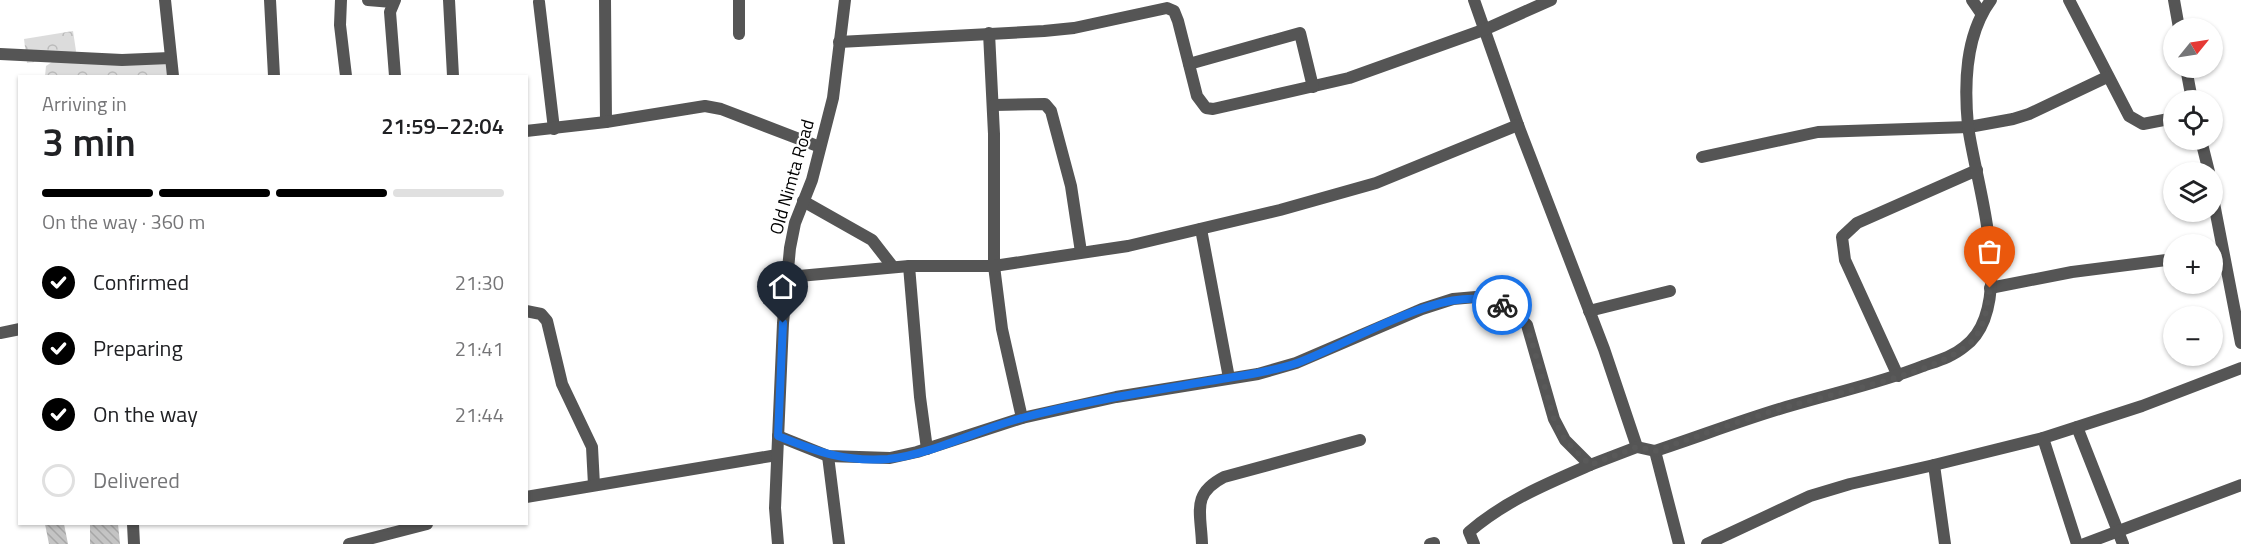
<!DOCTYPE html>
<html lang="en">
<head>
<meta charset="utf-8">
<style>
  body { margin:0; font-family:"Titillium Web",sans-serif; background:#f2f2f2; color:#202124; height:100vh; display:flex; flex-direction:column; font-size:22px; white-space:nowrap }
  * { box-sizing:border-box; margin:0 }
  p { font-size:20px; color:#757577 }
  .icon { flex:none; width:33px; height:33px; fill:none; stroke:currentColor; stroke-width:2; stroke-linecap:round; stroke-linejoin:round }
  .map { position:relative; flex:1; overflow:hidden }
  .drawer { position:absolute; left:18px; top:75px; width:510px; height:450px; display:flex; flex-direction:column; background:#fff; border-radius:0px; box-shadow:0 2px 4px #0004 }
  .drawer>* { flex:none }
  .needle { width:39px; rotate:60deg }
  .controls { position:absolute; left:2163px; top:18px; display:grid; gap:12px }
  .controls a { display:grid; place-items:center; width:60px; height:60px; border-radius:50%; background:#fff; box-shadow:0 2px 4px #0004; font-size:30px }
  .pin { position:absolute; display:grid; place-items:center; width:51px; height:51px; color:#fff; margin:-62px -26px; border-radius:50% 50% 50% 0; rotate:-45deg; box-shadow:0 0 6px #0007 }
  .pin .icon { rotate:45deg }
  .courier { position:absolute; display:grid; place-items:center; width:60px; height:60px; margin:-30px; border:4px solid #1a73e8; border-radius:50%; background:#fff; color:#222; box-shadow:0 2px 8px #0007 }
  .head em { font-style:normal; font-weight:600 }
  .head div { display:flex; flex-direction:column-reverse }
  .head { display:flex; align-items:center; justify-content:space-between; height:102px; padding:0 24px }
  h1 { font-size:39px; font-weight:600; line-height:45px }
  .bar { display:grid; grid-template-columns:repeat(4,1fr); gap:9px 6px; align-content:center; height:72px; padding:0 24px }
  .bar i { height:8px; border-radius:4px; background:#e0e0e0 }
  .bar .on { background:#000 }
  .bar p { grid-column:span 4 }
  ol { padding:0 24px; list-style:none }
  li { display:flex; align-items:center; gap:18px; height:66px }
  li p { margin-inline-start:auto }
  li .icon { padding:6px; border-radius:50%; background:#000; color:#fff; stroke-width:4 }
  li:last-child { color:#757577 }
  li i { width:33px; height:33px; border:3px solid #e0e0e0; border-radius:50% }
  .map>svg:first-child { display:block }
</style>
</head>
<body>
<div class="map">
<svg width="2241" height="544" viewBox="0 0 2241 544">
  <defs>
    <pattern id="park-crowns" width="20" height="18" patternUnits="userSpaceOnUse" patternTransform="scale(1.5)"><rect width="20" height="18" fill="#dcdcdc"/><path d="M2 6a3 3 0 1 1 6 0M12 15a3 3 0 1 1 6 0" fill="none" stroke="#bbb"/></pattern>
    <pattern id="building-back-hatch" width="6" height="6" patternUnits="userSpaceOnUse" patternTransform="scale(1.5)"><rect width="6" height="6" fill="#c4c4c4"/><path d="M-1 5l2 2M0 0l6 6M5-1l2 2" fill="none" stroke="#a7a7a7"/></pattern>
  </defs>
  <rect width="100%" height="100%" fill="#fff"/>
  <path fill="url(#park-crowns)" d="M73 31 76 51 73 63 170 58V76H45L46 66 52 62 49 60 27 63 24 39Z"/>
  <g fill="url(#building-back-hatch)">
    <path d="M45 524H64L68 544H49Z"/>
    <path d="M90 524H118L120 544H90Z"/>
  </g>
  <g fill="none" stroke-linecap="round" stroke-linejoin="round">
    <g stroke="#555" stroke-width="12">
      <path d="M165 0 173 76"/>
      <path d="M270 0 274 76"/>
      <path d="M341 0 340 25 346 76"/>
      <path d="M368 0 392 2"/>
      <path d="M449 0 453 76"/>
      <path d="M605 0 606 122"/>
      <path d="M1474 0 1518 125 1604 349 1637 447"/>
      <path d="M1972 0 1981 13"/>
      <path d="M2069 0 2129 116 2143 124 2174 118"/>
      <path d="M2174 0 2179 28"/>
      <path d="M539 2 554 129"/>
      <path d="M989 33 994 134V266L1002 329 1022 418"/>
      <path d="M739 34V0"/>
      <path d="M839 42 1044 31 1074 28 1167 8 1174 11 1178 21 1197 96 1206 108 1213 109 1349 78 1486 29 1551 0"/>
      <path d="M0 54 122 60 170 58"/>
      <path d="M1189 64 1300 33 1313 87"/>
      <path d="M2186 68 2192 100"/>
      <path d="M395 76 390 12 395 0"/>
      <path d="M994 105 1045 104 1051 111 1071 186 1081 252"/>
      <path d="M526 131 606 122 705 106 721 109 820 147"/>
      <path d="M2201 140 2209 172"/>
      <path d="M1702 157 1818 132 1969 127 2013 119 2029 114 2107 77"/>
      <path d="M2212 193 2241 343"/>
      <path d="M803 201 872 240 893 267"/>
      <path d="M1201 229 1229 378"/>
      <path d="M909 266 920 397 927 449"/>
      <path d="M788 277 909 266H994L1128 246 1280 210 1376 183 1518 125"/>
      <path d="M1990 288 2072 272 2174 259"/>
      <path d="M526 311 541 314 547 321 562 384 592 447 594 485"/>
      <path d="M1589 311 1670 291"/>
      <path d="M0 333 20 329"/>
      <path d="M1898 376 1845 260 1842 237 1857 223 1977 170"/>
      <path d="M2077 427 2123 544"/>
      <path d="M778 436 828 456 890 458 917 452 1022 418 1116 397 1258 374 1296 363 1422 309 1453 299 1476 297 1513 311 1527 325 1554 419 1565 440 1590 465 1637 447 1655 451 1679 544"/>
      <path d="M1655 451C1701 436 1747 418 1793 405 1837 392 1880 383 1923 366 1937 361 1952 357 1964 347 2019 307 1975 181 1968 126 1964 84 1965 35 1991 0"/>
      <path d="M828 456 839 544"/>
      <path d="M526 497 777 455"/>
      <path d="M133 524 134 544"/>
      <path d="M349 544 427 524"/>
      <path d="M1202 544C1201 512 1191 494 1224 477L1360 440"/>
      <path d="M1430 544 1434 543"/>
      <path d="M1474 544 1469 532C1505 501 1546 484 1590 465"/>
      <path d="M1707 544 1810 496 1850 484 1934 465"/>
      <path d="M1945 544 1934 465 2043 438"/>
      <path d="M2077 544 2043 438 2142 406 2241 368"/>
      <path d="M2084 544 2241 485"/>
    </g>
    <path stroke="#555" stroke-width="12" d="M778 544 775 508 783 323 790 248 795 223 812 180 833 98 845 0"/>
  </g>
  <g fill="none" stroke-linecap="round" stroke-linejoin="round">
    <path stroke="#595959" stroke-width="6" stroke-dasharray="0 10.8" d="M1502 305 1513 310 1527 325 1554 419 1565 440 1590 465 1637 447 1655 451C1701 435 1747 418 1794 405 1838 392 1944 372 1973 340 1985 327 1987 305 1990 288"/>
    <path stroke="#1a73e8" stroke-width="8" d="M783 323 778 436C818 452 844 462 888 459 934 454 978 429 1022 418 1084 401 1147 392 1209 381 1238 376 1266 373 1294 364 1348 346 1448 278 1502 305"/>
  </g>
  <g text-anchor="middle" stroke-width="4.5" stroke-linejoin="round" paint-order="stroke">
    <g font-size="18" fill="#000" stroke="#fff">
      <text transform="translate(792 177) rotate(-74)" y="6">Old Nimta Road</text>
    </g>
  </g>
</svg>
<div class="controls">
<a><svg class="needle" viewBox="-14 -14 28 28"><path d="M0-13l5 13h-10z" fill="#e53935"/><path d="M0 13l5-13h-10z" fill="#757577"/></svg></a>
<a><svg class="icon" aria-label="locate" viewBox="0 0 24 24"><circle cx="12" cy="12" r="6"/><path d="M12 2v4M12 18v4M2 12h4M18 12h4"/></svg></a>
<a><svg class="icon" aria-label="layers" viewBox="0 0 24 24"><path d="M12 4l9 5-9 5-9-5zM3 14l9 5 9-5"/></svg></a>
<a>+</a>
<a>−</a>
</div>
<div class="pin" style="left:1990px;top:288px;background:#ea580c"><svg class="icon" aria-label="bag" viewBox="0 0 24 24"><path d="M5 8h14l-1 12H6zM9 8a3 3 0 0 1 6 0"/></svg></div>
<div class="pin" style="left:783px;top:323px;background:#1f2937"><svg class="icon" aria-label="home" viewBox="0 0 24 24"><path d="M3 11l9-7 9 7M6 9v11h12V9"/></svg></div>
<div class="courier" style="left:1502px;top:305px"><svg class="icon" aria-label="bike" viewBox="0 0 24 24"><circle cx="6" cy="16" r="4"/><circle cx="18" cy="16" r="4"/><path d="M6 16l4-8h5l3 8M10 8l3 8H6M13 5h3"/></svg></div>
<section class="drawer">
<div class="head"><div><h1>3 min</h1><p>Arriving in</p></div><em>21:59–22:04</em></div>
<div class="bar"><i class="on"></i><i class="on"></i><i class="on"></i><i></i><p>On the way · 360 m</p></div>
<ol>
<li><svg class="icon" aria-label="check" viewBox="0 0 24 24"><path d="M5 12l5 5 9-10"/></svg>Confirmed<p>21:30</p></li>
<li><svg class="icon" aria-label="check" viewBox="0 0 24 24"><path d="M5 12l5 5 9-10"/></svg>Preparing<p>21:41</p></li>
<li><svg class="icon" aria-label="check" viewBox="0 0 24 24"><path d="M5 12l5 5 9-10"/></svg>On the way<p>21:44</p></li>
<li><i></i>Delivered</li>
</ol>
</section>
</div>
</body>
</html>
